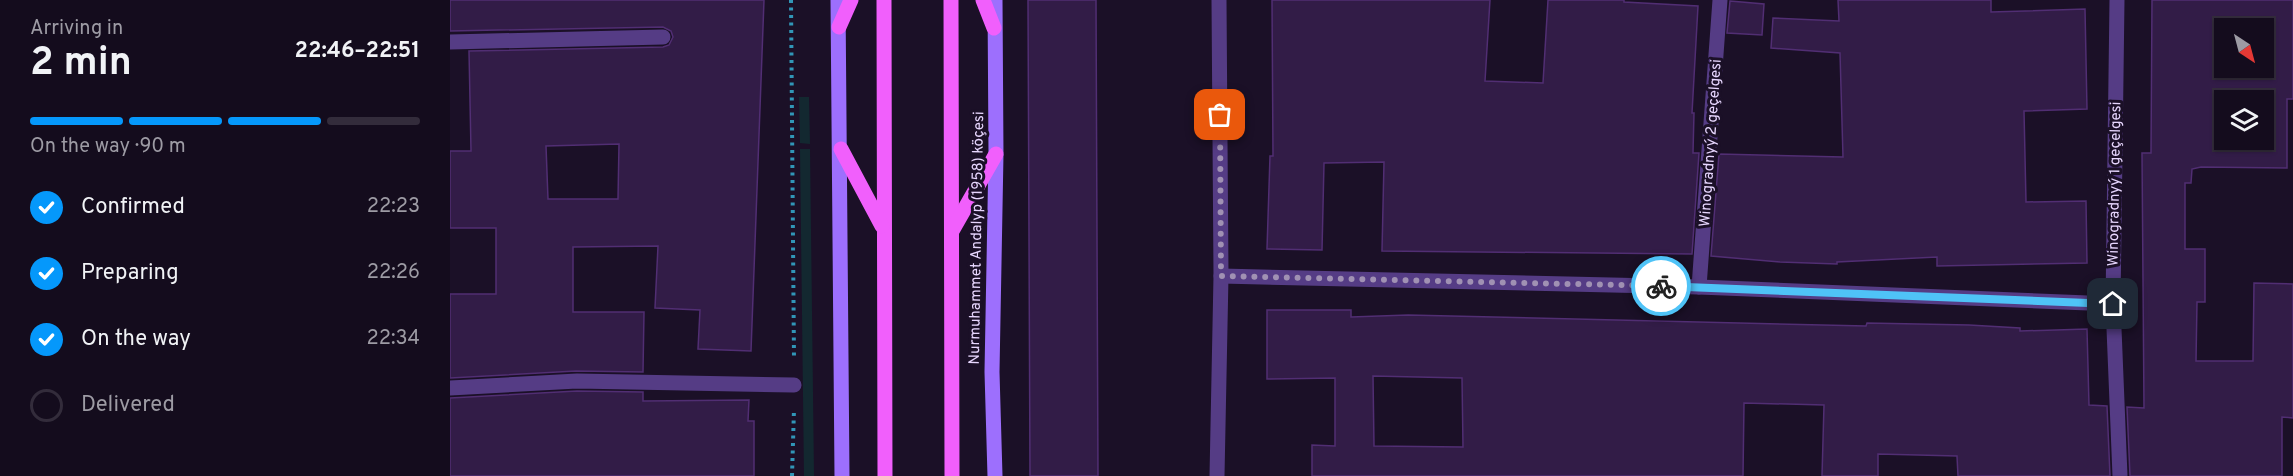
<!DOCTYPE html>
<html lang="en">
<head>
<meta charset="utf-8">
<style>
  body { margin:0; font-family:Overpass,sans-serif; background:#211a2a; color:#f1f3f6; height:100vh; display:flex; flex-direction:column; font-size:22px; white-space:nowrap }
  * { box-sizing:border-box; margin:0 }
  p { font-size:20px; color:#9d9ba4 }
  .icon { flex:none; width:33px; height:33px; fill:none; stroke:currentColor; stroke-width:2; stroke-linecap:round; stroke-linejoin:round }
  .map { position:relative; flex:1; overflow:hidden }
  .details { display:flex; flex-direction:column; background:#140c1d; width:450px }
  .details>* { flex:none }
  .needle { width:39px; rotate:144deg }
  .fabs { position:absolute; left:1764px; top:18px; display:grid; gap:12px }
  .fabs a { display:grid; place-items:center; width:60px; height:60px; border-radius:0px; background:#140c1d; box-shadow:0 2px 4px #0004,0 0 0 2px #332c3b; font-size:30px }
  .pin { position:absolute; display:grid; place-items:center; width:51px; height:51px; color:#fff; margin:-26px; border-radius:12px; box-shadow:0 3px 9px #0006 }
  .courier { position:absolute; display:grid; place-items:center; width:60px; height:60px; margin:-30px; border:4px solid #4fc3f7; border-radius:50%; background:#fff; color:#222; box-shadow:0 2px 8px #0007 }
  .overview em { font-style:normal; font-weight:700 }
  .overview div { display:flex; flex-direction:column-reverse }
  .overview { display:flex; align-items:center; justify-content:space-between; height:102px; padding:0 30px }
  h1 { font-size:39px; font-weight:700; line-height:45px }
  .bar { display:grid; grid-template-columns:repeat(4,1fr); gap:9px 6px; align-content:center; height:72px; padding:0 30px }
  .bar i { height:8px; border-radius:4px; background:#332c3b }
  .bar .selected { background:#0598fb }
  .bar p { grid-column:span 4 }
  ol { padding:0 30px; list-style:none }
  li { display:flex; align-items:center; gap:18px; height:66px }
  li p { margin-inline-start:auto }
  li .icon { padding:6px; border-radius:50%; background:#0598fb; color:#fff; stroke-width:4 }
  li:last-child { color:#9d9ba4 }
  li i { width:33px; height:33px; border:3px solid #332c3b; border-radius:50% }
  main { display:flex; flex:1; min-height:0 }
  .map>svg:first-child { display:block }
</style>
</head>
<body>
<main>
<section class="details">
<div class="overview"><div><h1>2 min</h1><p>Arriving in</p></div><em>22:46–22:51</em></div>
<div class="bar"><i class="selected"></i><i class="selected"></i><i class="selected"></i><i></i><p>On the way · 90 m</p></div>
<ol>
<li><svg class="icon" aria-label="check" viewBox="0 0 24 24"><path d="M5 12l5 5 9-10"/></svg>Confirmed<p>22:23</p></li>
<li><svg class="icon" aria-label="check" viewBox="0 0 24 24"><path d="M5 12l5 5 9-10"/></svg>Preparing<p>22:26</p></li>
<li><svg class="icon" aria-label="check" viewBox="0 0 24 24"><path d="M5 12l5 5 9-10"/></svg>On the way<p>22:34</p></li>
<li><i></i>Delivered</li>
</ol>
</section>
<div class="map">
<svg width="1843" height="476" viewBox="0 0 1843 476">
  <rect width="100%" height="100%" fill="#1b1027"/>
  <g fill="#132830">
    <path d="M349 97H359L360 144 350 143Z"/>
    <path d="M350 149H360L364 476H354Z"/>
  </g>
  <g fill="#321c47" stroke="#512e73" stroke-width="1.5" fill-rule="evenodd">
    <path d="M0 0H314L301 351 248 349 250 310 205 308 208 246 123 247V312H194L193 372 126 371 0 378V294H46V228H0V151H21L19 51 213 47 219 45 223 37 221 31 213 27 0 31ZM169 144 168 199H98L96 146Z"/>
    <path d="M578 0H646L648 476H580Z"/>
    <path d="M822 0H1040L1035 81 1093 83 1098 0H1174V2L1248 6 1242 113H1244L1243 153H1249L1242 254 932 251 934 162 874 163 872 250 817 249 820 156H823Z"/>
    <path d="M1388 0H1541V12L1635 9 1637 109 1574 111 1576 202 1636 201 1637 263 1487 266V257L1387 262V264L1330 262 1261 256 1269 154 1393 157 1390 53 1321 48 1323 18 1389 21Z"/>
    <path d="M1702 0H1843V99H1837V168L1751 167 1742 169 1741 183H1735V249H1755V302H1747L1746 361H1803L1804 283 1843 284V418L1832 417V476H1680L1677 407 1694 408 1692 153H1701ZM1774 28H1814V68H1774ZM1774 100H1814V140H1774Z"/>
    <path d="M1280 1 1314 4 1312 35 1277 33Z"/>
    <path d="M817 310H901V317L958 315 1416 326 1417 323 1519 325 1570 328V331L1637 329 1639 405 1657 406 1660 476H1508L1507 456 1428 454V476H1372L1374 405 1294 403 1293 476H862V445L885 446V378L817 379ZM923 376 1012 378 1013 447 924 446Z"/>
    <path d="M127 391 193 392V401L299 400 298 421H304V476H0V398Z"/>
  </g>
  <g fill="none" stroke-linecap="round" stroke-linejoin="round">
    <g stroke="#3196b7" stroke-width="4" stroke-dasharray="3 4.5" stroke-linecap="butt">
      <path d="M341 0 344 359"/>
      <path d="M342 476 344 409"/>
    </g>
    <g stroke="#553c85" stroke-width="15">
      <path d="M0 42 213 37"/>
      <path d="M0 388 127 381 344 385"/>
    </g>
    <g stroke="#553c85" stroke-width="15">
      <path d="M1667 0 1663 304 1670 476"/>
      <path d="M771 276 1249 287 1663 304"/>
      <path d="M1249 287 1270 0"/>
      <path d="M767 476 771 276 769 0"/>
    </g>
    <g stroke="#9d6ffd" stroke-width="15">
      <path d="M388 0 392 476"/>
      <path d="M545 0 546 154 542 372 545 476"/>
    </g>
    <g stroke="#f15ffc" stroke-width="15">
      <path d="M434 0 435 476"/>
      <path d="M501 0 502 476"/>
      <path d="M533 0 544 28"/>
      <path d="M389 27 401 0"/>
      <path d="M391 149 432 226"/>
      <path d="M502 231 546 154"/>
    </g>
  </g>
  <g fill="none" stroke-linecap="round" stroke-linejoin="round">
    <path stroke="#a091b3" stroke-width="6" stroke-dasharray="0 10.8" d="M770 115 771 276 1211 286"/>
    <path stroke="#4fc3f7" stroke-width="8" d="M1211 286 1663 304"/>
  </g>
  <g text-anchor="middle" stroke-width="6" stroke-linejoin="round" paint-order="stroke">
    <g font-size="15" fill="#e7d6fe" stroke="#1b1027">
      <text transform="translate(1260 143) rotate(-86)" y="5">Winogradnyý 2 geçelgesi</text>
      <text transform="translate(1664 184) rotate(-89)" y="5">Winogradnyý 1 geçelgesi</text>
      <text transform="translate(526 238) rotate(-89)" y="5">Nurmuhammet Andalyp (1958) köçesi</text>
    </g>
  </g>
</svg>
<div class="fabs">
<a><svg class="needle" viewBox="-14 -14 28 28"><path d="M0-13l5 13h-10z" fill="#e53935"/><path d="M0 13l5-13h-10z" fill="#9d9ba4"/></svg></a>
<a><svg class="icon" aria-label="layers" viewBox="0 0 24 24"><path d="M12 4l9 5-9 5-9-5zM3 14l9 5 9-5"/></svg></a>
</div>
<div class="pin" style="left:770px;top:115px;background:#ea580c"><svg class="icon" aria-label="bag" viewBox="0 0 24 24"><path d="M5 8h14l-1 12H6zM9 8a3 3 0 0 1 6 0"/></svg></div>
<div class="pin" style="left:1663px;top:304px;background:#1f2937"><svg class="icon" aria-label="home" viewBox="0 0 24 24"><path d="M3 11l9-7 9 7M6 9v11h12V9"/></svg></div>
<div class="courier" style="left:1211px;top:286px"><svg class="icon" aria-label="bike" viewBox="0 0 24 24"><circle cx="6" cy="16" r="4"/><circle cx="18" cy="16" r="4"/><path d="M6 16l4-8h5l3 8M10 8l3 8H6M13 5h3"/></svg></div>
</div>
</main>
</body>
</html>
